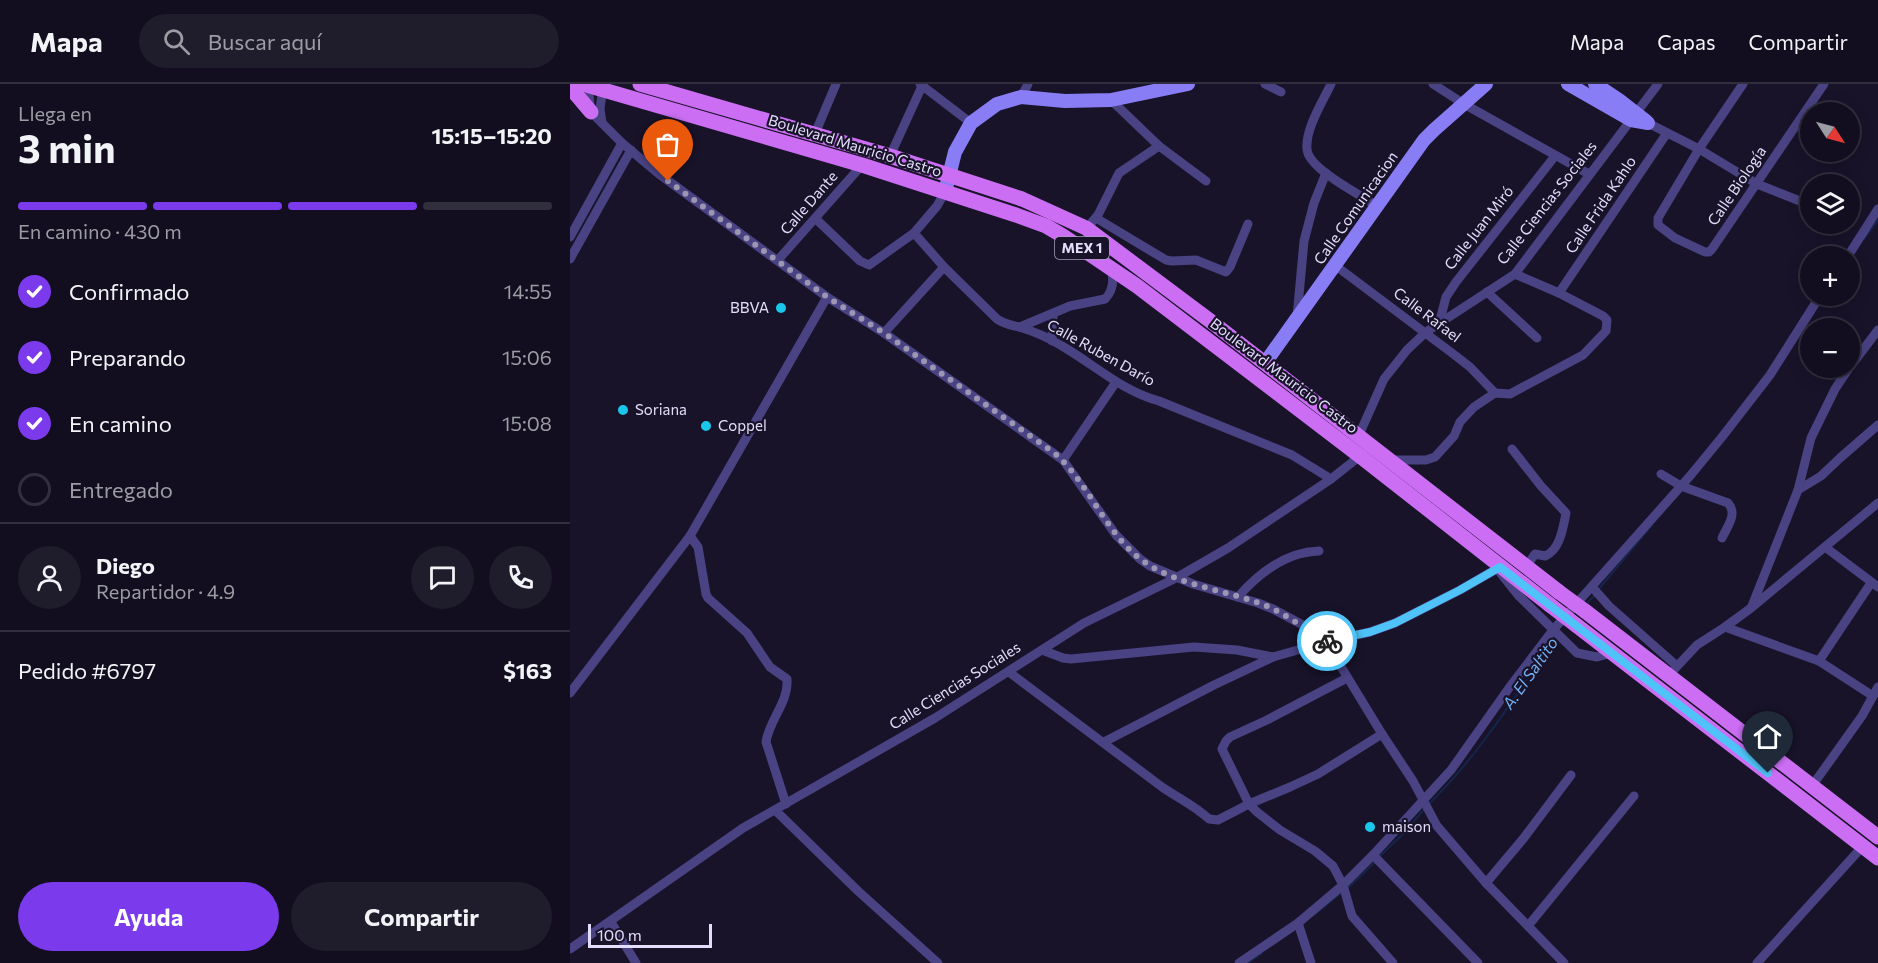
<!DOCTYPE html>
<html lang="es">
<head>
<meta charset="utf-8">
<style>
  body { margin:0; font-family:Commissioner,sans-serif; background:#1f1c2c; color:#f1f3f6; height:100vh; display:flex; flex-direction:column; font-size:22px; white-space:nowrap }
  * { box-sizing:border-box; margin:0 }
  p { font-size:20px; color:#9c9ca4 }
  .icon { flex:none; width:33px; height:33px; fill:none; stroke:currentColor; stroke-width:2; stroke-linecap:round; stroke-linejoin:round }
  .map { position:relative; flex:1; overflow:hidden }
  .side { display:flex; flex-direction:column; background:#120e1f; width:570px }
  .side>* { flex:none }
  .needle { width:39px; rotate:126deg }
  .buttons { position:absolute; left:1230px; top:18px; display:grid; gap:12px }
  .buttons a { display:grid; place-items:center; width:60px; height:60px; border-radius:50%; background:#120e1f; box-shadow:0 3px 15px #0003,0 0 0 2px #312e3d; font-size:30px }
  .scale { position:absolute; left:18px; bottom:15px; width:124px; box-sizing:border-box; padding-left:6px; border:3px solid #e3ddfc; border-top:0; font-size:16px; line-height:21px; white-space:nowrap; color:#e3ddfc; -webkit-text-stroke:4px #181329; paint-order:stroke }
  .pin { position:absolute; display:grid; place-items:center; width:51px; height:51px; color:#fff; margin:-62px -26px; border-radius:50% 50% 50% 0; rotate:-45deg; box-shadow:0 0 6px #0007 }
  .pin .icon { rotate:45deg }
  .courier { position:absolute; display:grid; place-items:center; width:60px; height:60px; margin:-30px; border:4px solid #4fc3f7; border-radius:50%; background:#fff; color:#222; box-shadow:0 2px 8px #0007 }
  .headline em { font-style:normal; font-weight:700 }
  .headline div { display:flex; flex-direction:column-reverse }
  .headline { display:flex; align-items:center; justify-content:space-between; height:102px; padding:0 18px }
  h1 { font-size:39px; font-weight:700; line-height:45px }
  .bar { display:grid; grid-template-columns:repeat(4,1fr); gap:9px 6px; align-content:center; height:72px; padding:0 18px }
  .bar i { height:8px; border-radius:4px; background:#312e3d }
  .bar .current { background:#7c3aed }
  .bar p { grid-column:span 4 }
  .line { display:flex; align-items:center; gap:15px; padding:0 18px; border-top:2px solid #312e3d }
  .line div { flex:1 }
  .round { display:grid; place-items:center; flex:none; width:63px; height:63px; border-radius:32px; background:#1f1c2c }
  ol { padding:0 18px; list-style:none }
  li { display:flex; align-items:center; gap:18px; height:66px }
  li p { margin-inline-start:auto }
  li .icon { padding:6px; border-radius:50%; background:#7c3aed; color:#fff; stroke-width:4 }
  li:last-child { color:#9c9ca4 }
  li i { width:33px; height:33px; border:3px solid #312e3d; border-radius:50% }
  .cta { display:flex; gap:12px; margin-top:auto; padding:12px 18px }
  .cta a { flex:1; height:69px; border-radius:36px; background:#7c3aed; color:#fff; font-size:24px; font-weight:700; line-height:69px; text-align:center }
  .cta a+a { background:#1f1c2c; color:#f1f3f6 }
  header { display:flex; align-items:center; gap:36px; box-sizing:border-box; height:84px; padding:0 30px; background:#120e1f; border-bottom:2px solid #312e3d }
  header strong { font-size:28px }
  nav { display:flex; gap:33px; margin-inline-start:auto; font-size:21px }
  .search { width:420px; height:54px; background:#1f1c2c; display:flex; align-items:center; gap:15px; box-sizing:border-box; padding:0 21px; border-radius:33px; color:#9c9ca4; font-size:22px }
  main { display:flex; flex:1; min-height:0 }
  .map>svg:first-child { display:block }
</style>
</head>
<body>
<header>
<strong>Mapa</strong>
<div class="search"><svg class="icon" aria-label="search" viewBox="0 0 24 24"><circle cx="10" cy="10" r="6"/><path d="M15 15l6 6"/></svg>Buscar aquí</div>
<nav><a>Mapa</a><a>Capas</a><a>Compartir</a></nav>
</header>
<main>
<section class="side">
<div class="headline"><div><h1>3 min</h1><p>Llega en</p></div><em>15:15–15:20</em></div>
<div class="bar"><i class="current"></i><i class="current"></i><i class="current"></i><i></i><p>En camino · 430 m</p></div>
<ol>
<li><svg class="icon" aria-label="check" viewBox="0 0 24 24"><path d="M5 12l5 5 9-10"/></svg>Confirmado<p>14:55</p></li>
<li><svg class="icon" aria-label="check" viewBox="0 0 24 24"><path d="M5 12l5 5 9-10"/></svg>Preparando<p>15:06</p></li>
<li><svg class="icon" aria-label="check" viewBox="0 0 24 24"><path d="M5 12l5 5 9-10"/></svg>En camino<p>15:08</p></li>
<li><i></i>Entregado</li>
</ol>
<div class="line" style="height:108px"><a class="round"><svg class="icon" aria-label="person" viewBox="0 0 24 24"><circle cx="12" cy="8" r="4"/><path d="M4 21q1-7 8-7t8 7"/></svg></a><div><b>Diego</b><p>Repartidor · 4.9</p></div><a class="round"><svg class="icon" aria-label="chat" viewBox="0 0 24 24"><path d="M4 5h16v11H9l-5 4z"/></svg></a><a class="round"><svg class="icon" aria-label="phone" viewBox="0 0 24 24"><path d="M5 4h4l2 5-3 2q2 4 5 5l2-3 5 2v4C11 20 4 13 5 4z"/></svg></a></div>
<div class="line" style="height:78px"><div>Pedido #6797</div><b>$163</b></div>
<div class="cta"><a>Ayuda</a><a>Compartir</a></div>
</section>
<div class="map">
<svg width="1308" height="879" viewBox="0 0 1308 879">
  <rect width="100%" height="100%" fill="#181329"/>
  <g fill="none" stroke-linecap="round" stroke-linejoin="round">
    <g stroke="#14254c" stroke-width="2">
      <path d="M1294 155 1308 136"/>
      <path d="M1028 506 1082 441"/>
      <path d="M1016 520 1025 511"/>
      <path d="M859 720C909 671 947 610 986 552"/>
      <path d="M810 772 834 749 855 724"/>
      <path d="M778 804 806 777"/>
      <path d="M745 830 771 809"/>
      <path d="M678 879 692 869"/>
    </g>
    <g stroke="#494283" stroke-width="9">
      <path d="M20 0 19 11 21 28 52 59 89 90 257 213 314 249 493 376 546 451 570 475 580 482 623 500 688 519 703 525 731 540 756 558 812 650 843 697 867 742 916 799 994 879"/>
      <path d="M350 0 401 39"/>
      <path d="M695 0 711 8"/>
      <path d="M761 0C753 17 735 45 737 65 738 85 791 111 807 122"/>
      <path d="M863 0 894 20 1019 90"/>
      <path d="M1173 0 1129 65 1088 134V141L1105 154 1135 168H1139L1142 165 1254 0"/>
      <path d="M451 13 458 0"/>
      <path d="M541 16 589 62 636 97"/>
      <path d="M32 39 30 25 33 2"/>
      <path d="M1078 39 1129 65 1187 100 1240 121"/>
      <path d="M244 52 266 0"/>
      <path d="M320 72 353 0"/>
      <path d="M526 134 596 176 602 177 626 176 656 188 660 183 678 140"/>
      <path d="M246 135 290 177 299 181 344 149 367 122 375 108"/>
      <path d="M522 138 528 131 549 89 589 62"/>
      <path d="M344 149 374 183 427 235C434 240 441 241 449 243 463 247 479 254 492 262 525 281 552 307 589 317L722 371 761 395"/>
      <path d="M0 153 52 59"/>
      <path d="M1278 172 1308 125"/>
      <path d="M0 175 61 66"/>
      <path d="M208 176 292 81"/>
      <path d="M766 182 882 269 900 283 925 309"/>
      <path d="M917 208 967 254"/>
      <path d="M989 209 1097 49"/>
      <path d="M727 233 734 157 744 119 756 89"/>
      <path d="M869 240 876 213 886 198 985 72"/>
      <path d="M450 243 500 222 535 215C544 206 544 195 541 184"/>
      <path d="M314 249 374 183"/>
      <path d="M482 257 483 230"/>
      <path d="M1280 283 1308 246"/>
      <path d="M789 351 814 295 837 266 856 248 945 190 1088 0"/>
      <path d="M942 365 971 402 996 429C993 444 990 466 975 472L965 470 956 483"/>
      <path d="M493 376 546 298"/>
      <path d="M820 376H856L865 373 884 352 890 338 904 323 925 309 940 310 1013 271 1036 247 1037 236 1033 232 989 209 945 190"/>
      <path d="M1091 390 1111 402 1158 419C1168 430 1157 443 1152 454"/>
      <path d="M1228 406 1251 392 1270 374 1308 341"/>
      <path d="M120 452 128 463 136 510 138 514 177 549 200 583 217 595C219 618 199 636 196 658L216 720"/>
      <path d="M1255 463 1308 503"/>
      <path d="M928 486 948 511 1007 569 1027 573 1042 569"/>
      <path d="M1022 503 1039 522 1107 582"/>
      <path d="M668 513C689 489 715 468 749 467"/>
      <path d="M1182 522 1228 406 1241 354 1265 305 1279 284"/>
      <path d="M1155 543 1249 577 1303 612"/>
      <path d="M472 566 493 574 501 575 624 563 667 566 703 573"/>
      <path d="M1249 577 1301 499"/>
      <path d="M439 588 592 703C608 714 625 722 639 735L648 736 679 720 720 703 748 690 812 650"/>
      <path d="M1099 591 1127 561 1155 543 1181 524 1308 419"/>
      <path d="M777 594 697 636 660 653 656 657 652 665 679 720 687 728 710 746 745 767 763 782 773 801 782 832 823 879"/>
      <path d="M0 609 120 452 257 213"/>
      <path d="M534 658 644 601 703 573 756 558 800 548 825 539 890 506 930 483"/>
      <path d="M1242 702 1292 632 1308 603"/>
      <path d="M205 726 288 807 368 879"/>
      <path d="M803 771 908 879"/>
      <path d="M916 799 953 755 1001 691"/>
      <path d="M41 838 66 879"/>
      <path d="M728 839 741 879"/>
      <path d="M958 842 1064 712"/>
      <path d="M0 865 173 744 365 634 514 539 606 494 658 464 761 395 790 372"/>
      <path d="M669 879 728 839 773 801 803 771 881 686 939 604 983 546 1120 392 1152 353 1200 291 1250 212"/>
      <path d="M1187 879 1293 762"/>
    </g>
    <g stroke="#887df4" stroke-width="14">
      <path d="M998 0 1061 36 1078 39"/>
      <path d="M1025 0 1049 16 1076 37"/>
      <path d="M375 108 385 68 401 39 427 20 451 13 495 17 541 16 618 0"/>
      <path d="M695 279 854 56 864 46 916 0"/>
    </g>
    <g stroke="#cb6ef3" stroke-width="15">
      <path d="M13 0 292 81 446 131 476 142 493 152 567 202 790 372 980 521"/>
      <path d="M70 0 320 72 452 115 516 144 643 239 989 508"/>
      <path d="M0 3 21 28"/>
      <path d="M1015 527 1308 753"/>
      <path d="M1006 541 1308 774"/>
    </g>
    <g stroke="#cb6ef3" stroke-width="15">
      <path d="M989 508 1015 527"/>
      <path d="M980 521 1006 541"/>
    </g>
  </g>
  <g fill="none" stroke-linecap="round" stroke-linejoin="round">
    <path stroke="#9c96b2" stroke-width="6" stroke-dasharray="0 10.8" d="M98 97 257 213 314 249 483 368C518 397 533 445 569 474 602 500 650 505 689 519 714 528 734 545 757 557"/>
    <path stroke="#4fc3f7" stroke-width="8" d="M757 557 800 548 825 539 890 506 930 483 1198 689"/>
  </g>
  <g fill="#1ac7eb" stroke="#181329" stroke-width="2">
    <circle cx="211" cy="224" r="6"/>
    <circle cx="53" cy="326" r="6"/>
    <circle cx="136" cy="342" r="6"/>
    <circle cx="800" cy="743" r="6"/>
  </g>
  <g text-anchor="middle" stroke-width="4.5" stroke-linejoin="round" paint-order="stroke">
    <rect fill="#181329" stroke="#a6a0bd" stroke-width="1.5" x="485" y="153" width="54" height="22" rx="4.5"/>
    <g font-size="14" font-weight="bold" fill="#e3ddfc">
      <text x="512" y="169">MEX 1</text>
    </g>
    <g font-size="15" fill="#e3ddfc" stroke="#181329">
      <text transform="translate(285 62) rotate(17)" y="5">Boulevard Mauricio Castro</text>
      <text transform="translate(1167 102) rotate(-56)" y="5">Calle Biología</text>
      <text transform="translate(239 119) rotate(-49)" y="5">Calle Dante</text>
      <text transform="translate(977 119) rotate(-52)" y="5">Calle Ciencias Sociales</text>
      <text transform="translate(1031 121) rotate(-56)" y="5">Calle Frida Kahlo</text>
      <text transform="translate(786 124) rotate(-55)" y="5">Calle Comunicacion</text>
      <text transform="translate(909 144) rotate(-52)" y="5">Calle Juan Miró</text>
      <text transform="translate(857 231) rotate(37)" y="5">Calle Rafael</text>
      <text transform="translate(531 269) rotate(29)" y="5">Calle Ruben Darío</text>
      <text transform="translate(714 292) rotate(37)" y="5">Boulevard Mauricio Castro</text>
      <text transform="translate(385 602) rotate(-32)" y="5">Calle Ciencias Sociales</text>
    </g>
    <g font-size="15" fill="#e3ddfc" stroke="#181329" text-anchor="start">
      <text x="199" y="229" text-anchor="end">BBVA</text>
      <text x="65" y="331">Soriana</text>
      <text x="148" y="347">Coppel</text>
      <text x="812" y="748">maison</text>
    </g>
    <g font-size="16" font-style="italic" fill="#74aff3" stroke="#181329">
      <text transform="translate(960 589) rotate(-55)" y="6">A. El Saltito</text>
    </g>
  </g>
</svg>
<div class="buttons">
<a><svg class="needle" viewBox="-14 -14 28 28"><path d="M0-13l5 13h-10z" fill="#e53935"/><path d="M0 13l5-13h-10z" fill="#9c9ca4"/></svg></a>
<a><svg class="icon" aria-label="layers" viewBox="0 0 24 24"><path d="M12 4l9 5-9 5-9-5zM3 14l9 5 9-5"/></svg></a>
<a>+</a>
<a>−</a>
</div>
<div class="scale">100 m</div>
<div class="pin" style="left:98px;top:97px;background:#ea580c"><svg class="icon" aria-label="bag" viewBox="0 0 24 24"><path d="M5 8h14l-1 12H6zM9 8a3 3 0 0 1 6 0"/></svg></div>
<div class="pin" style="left:1198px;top:689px;background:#1f2937"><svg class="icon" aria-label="home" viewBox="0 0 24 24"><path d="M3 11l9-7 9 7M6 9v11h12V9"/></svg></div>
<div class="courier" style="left:757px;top:557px"><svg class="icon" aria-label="bike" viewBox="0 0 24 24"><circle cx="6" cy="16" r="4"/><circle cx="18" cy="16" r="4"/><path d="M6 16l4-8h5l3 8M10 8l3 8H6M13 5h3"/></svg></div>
</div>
</main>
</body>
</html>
